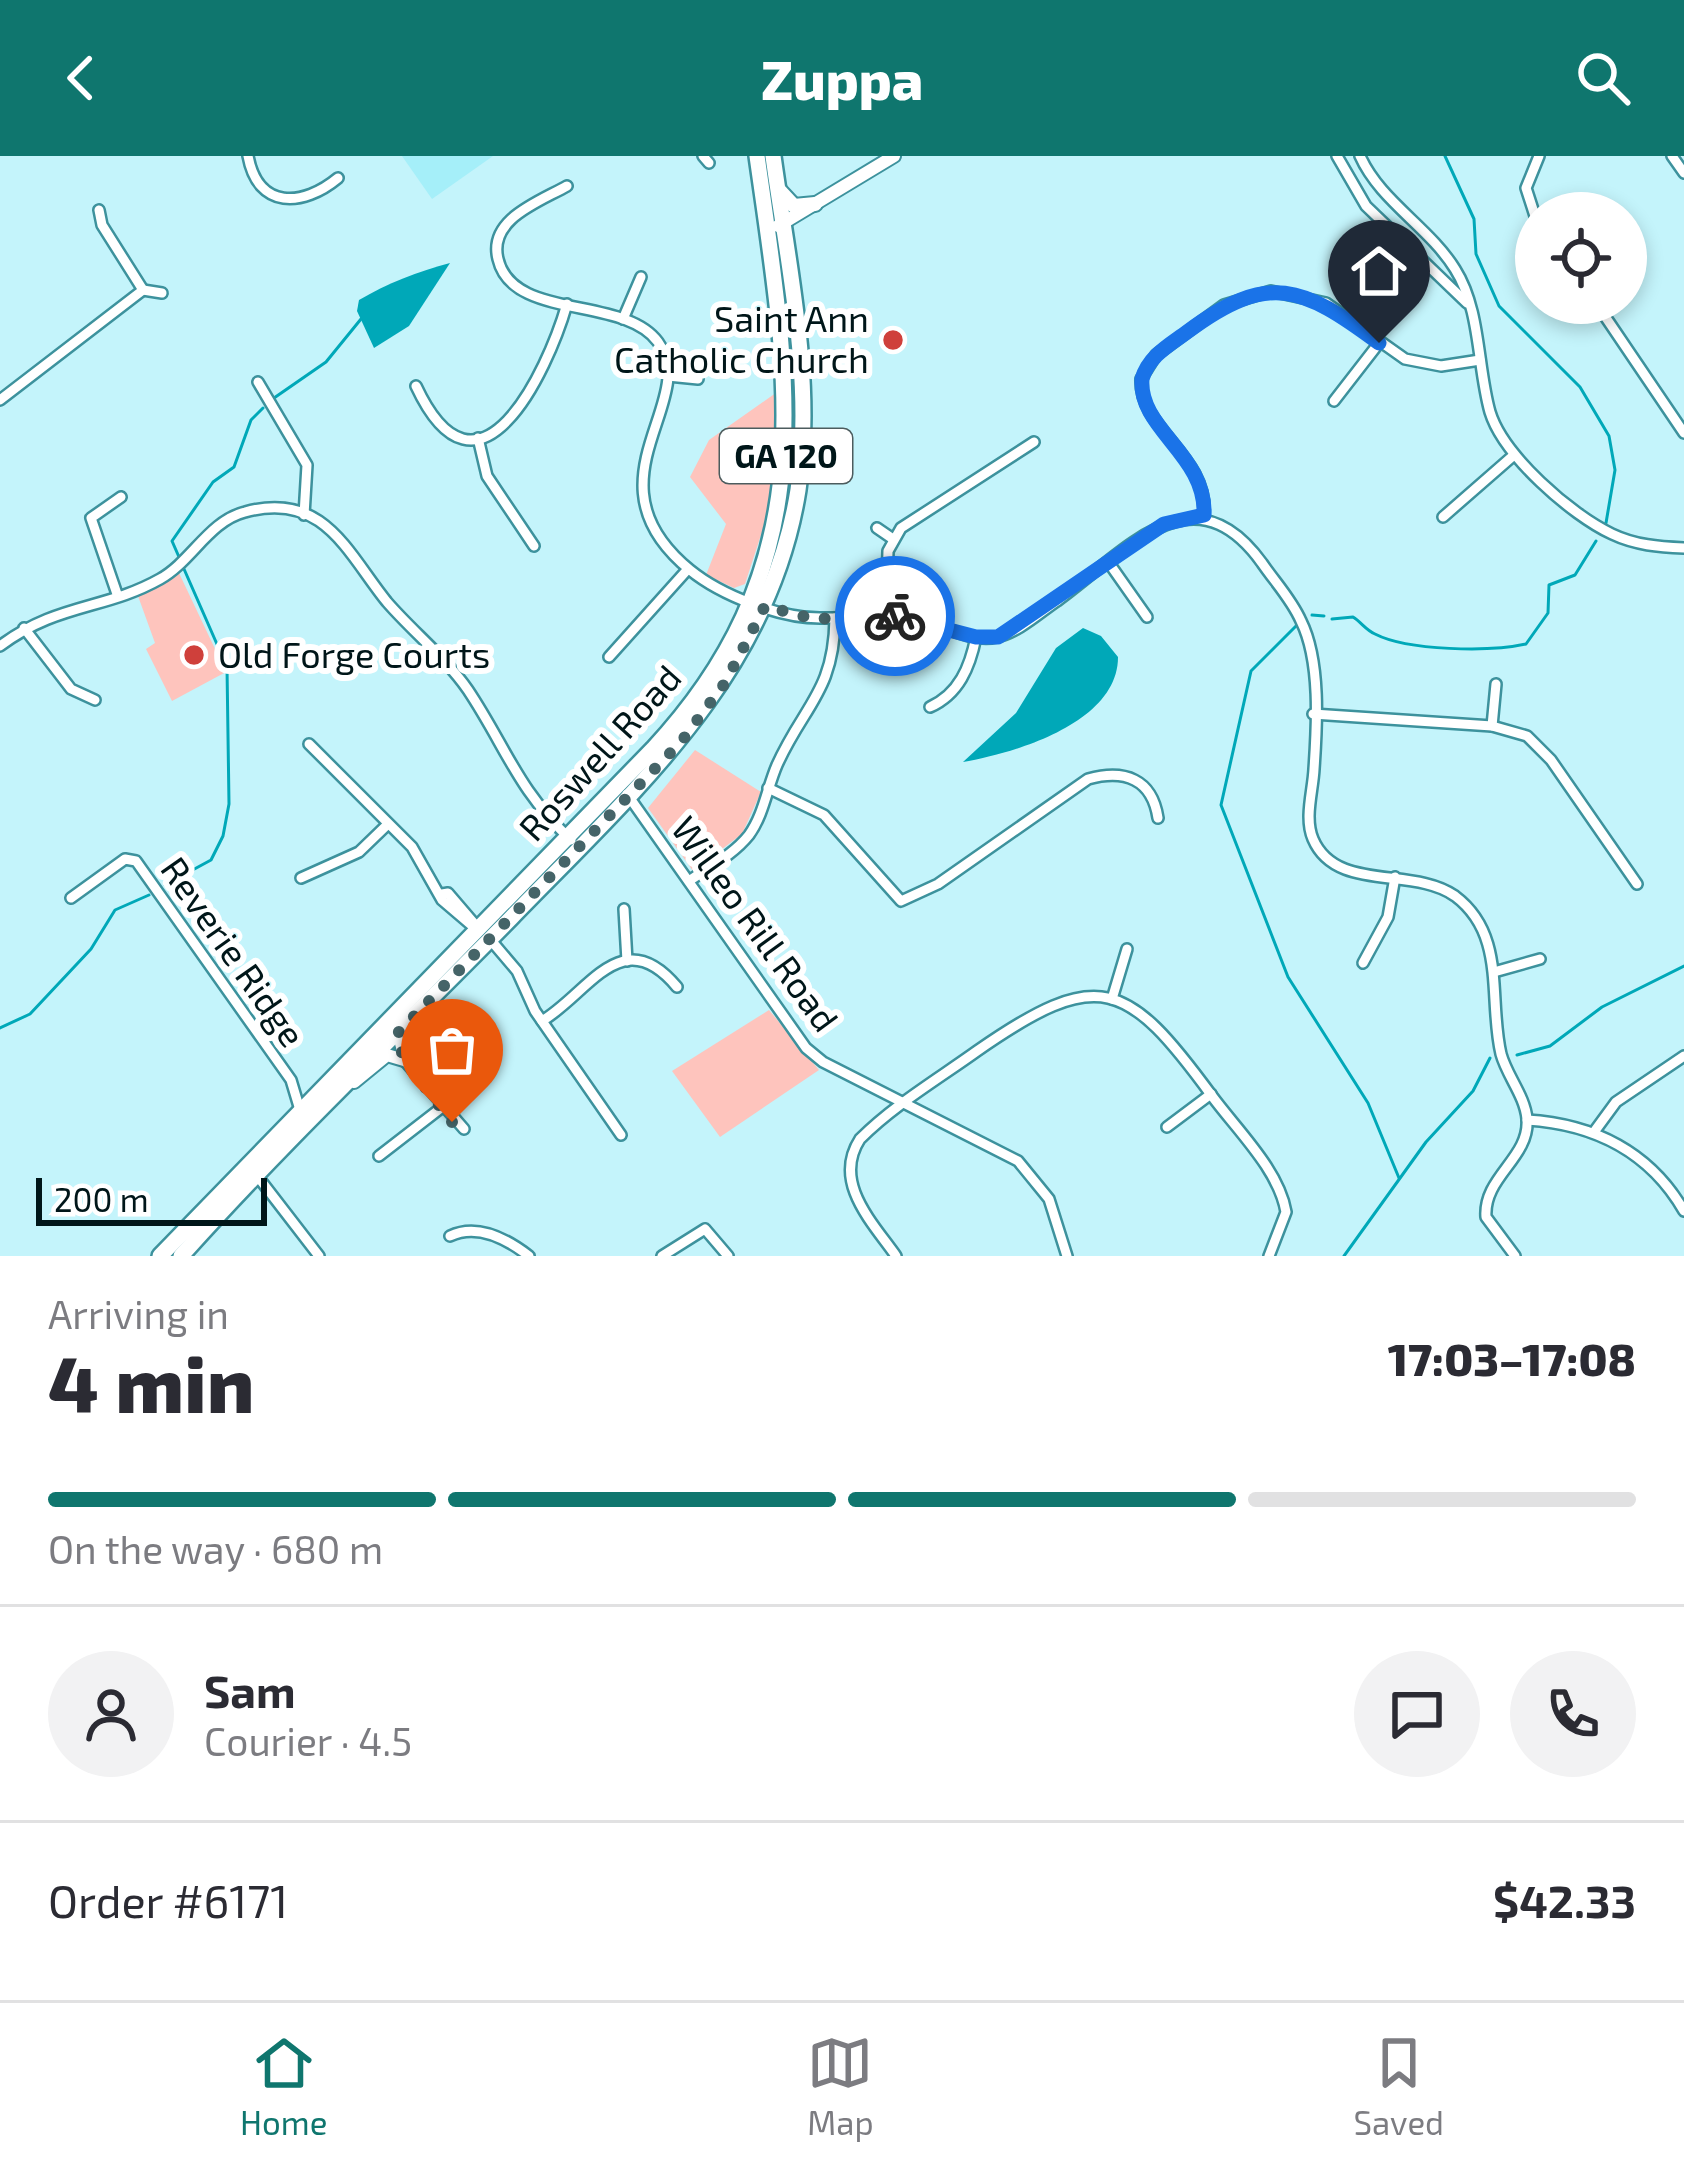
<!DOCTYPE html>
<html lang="en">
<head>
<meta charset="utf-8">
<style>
  body { margin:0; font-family:"Exo 2",sans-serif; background:#f2f2f3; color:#2b2b33; height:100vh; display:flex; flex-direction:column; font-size:45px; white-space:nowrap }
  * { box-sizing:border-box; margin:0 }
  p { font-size:39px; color:#7c7c81 }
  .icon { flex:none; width:66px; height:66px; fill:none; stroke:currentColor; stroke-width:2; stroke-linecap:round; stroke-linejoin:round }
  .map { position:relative; height:1100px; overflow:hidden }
  .side { display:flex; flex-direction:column; background:#fff; flex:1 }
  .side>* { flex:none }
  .tools { position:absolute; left:1515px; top:36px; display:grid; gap:24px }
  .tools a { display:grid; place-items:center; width:132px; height:132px; border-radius:50%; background:#fff; box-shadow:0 6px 18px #0003; font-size:60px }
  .scale { position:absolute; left:36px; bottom:30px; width:231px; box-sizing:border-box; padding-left:12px; border:6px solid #001619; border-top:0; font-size:33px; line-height:42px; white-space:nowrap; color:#001619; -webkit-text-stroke:9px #fff; paint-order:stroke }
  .pin { position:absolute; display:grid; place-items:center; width:102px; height:102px; color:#fff; margin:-123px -51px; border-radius:50% 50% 50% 0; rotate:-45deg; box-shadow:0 0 12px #0007 }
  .pin .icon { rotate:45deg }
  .courier { position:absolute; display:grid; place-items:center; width:120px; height:120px; margin:-60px; border:9px solid #1a73e8; border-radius:50%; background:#fff; color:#222; box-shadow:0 3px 15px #0007 }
  .headline em { font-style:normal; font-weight:800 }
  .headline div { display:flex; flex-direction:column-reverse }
  .headline { display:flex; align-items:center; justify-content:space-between; height:204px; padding:0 48px }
  h1 { font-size:78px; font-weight:800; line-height:90px }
  .bar { display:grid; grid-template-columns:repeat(4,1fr); gap:18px 12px; align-content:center; height:144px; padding:0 48px }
  .bar i { height:15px; border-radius:9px; background:#e1e1e2 }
  .bar .on { background:#0f766e }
  .bar p { grid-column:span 4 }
  .line { display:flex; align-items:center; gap:30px; padding:0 48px; border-top:3px solid #e1e1e2 }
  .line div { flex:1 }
  .round { display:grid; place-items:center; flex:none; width:126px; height:126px; border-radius:63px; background:#f2f2f3 }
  header { display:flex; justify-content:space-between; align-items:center; height:156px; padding:0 48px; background:#0f766e; color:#fff; font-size:54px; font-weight:800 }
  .tabs { display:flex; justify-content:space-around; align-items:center; height:168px; border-top:3px solid #e1e1e2; background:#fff; font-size:33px; color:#7c7c81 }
  .tabs a { display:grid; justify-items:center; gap:6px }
  .tabs .on { color:#0f766e }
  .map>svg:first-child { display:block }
</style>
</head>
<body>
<header><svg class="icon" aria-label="back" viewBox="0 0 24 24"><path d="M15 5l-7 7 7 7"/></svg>Zuppa<svg class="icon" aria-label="search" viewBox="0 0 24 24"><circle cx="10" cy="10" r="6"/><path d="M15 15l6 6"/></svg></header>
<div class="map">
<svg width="1684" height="1100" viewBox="0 0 1684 1100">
  <rect width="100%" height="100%" fill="#c4f4fb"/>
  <path fill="#a5eff9" d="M402 0H493L432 43Z"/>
  <g fill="#fec4bd">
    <path d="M780 234 774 339 745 428 734 432 706 419 726 368 690 321 709 284Z"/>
    <path d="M179 417 226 516 172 545 146 493 155 487 138 440Z"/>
    <path d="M695 594 761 636 742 678 693 715 648 652Z"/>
    <path d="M769 854 819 914 720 981 672 915Z"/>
  </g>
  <g fill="#00a8b8">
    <path d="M450 107 409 170 374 192 357 155 359 144C386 128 419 115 450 107Z"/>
    <path d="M1083 472 1101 480 1118 501C1118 567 1015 597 963 606L1016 557 1056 492Z"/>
  </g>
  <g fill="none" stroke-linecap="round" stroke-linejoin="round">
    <g stroke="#00a8b8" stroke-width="3">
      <path d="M1445 0 1474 63 1476 98 1499 150 1580 231 1609 280 1615 314 1606 367"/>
      <path d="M274 242 326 206 361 163"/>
      <path d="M179 401 172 385 213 326 234 311 251 264 263 252"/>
      <path d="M1312 459 1324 460"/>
      <path d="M1332 463 1353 461C1361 466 1366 474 1375 478 1408 495 1490 496 1526 488L1548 457 1549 429 1575 419 1596 385"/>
      <path d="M1297 469 1251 515 1221 649 1288 821 1368 947 1399 1022"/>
      <path d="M165 729 211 704 223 680 229 648 227 511 184 413"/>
      <path d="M0 872 30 858 91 793 115 754 149 739"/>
      <path d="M1517 899 1550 890 1602 851 1684 810"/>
      <path d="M1344 1100 1426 986 1473 935 1490 902"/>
    </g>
    <g stroke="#3d929d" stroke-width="14">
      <g id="street">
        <path d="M248 0C258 54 303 51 338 22"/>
        <path d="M703 0 709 7"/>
        <path d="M1337 0 1366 50 1467 147"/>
        <path d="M1360 0C1380 45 1429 71 1455 113 1481 154 1477 210 1490 256 1503 299 1571 359 1612 378 1635 389 1659 391 1684 392"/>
        <path d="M1672 0 1684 17"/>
        <path d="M567 30C539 46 488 63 498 103 512 165 624 139 658 186 702 245 581 325 690 414 722 440 780 462 820 462 850 463 881 457 910 461 938 465 969 488 997 481 1019 476 1039 457 1057 445 1126 395 1193 311 1262 407 1275 426 1292 444 1301 465 1321 505 1317 570 1314 613 1313 635 1304 662 1313 683 1336 737 1413 710 1455 740 1507 779 1488 843 1501 898 1507 920 1525 940 1527 963 1530 1002 1483 1021 1486 1061L1515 1100"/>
        <path d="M1536 63 1526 32 1539 0"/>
        <path d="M143 134 162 137"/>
        <path d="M1596 147 1684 277"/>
        <path d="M623 163 641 121"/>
        <path d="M668 220 698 223"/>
        <path d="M258 226 307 309 304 359"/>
        <path d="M416 230C478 363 547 217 567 148"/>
        <path d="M0 244 143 134 102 69 99 54"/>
        <path d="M1334 245 1379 187"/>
        <path d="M478 282 487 320 534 390"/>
        <path d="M1204 359C1208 298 1139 274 1141 223L1156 199 1224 149 1271 135 1326 147 1405 203 1441 210 1480 204"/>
        <path d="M1443 361 1514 299"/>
        <path d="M877 372 893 383"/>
        <path d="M1109 407 1147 461"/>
        <path d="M117 438 91 362 121 341"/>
        <path d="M886 460 888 395 901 372 1034 286"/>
        <path d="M24 472 71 533 95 544"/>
        <path d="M0 490C57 447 105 454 160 423 191 406 209 365 245 356 324 334 348 398 387 446 413 476 445 501 468 534 506 591 517 633 571 684"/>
        <path d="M609 501 688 413"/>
        <path d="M930 551C959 538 970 511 976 481"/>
        <path d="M1313 558 1492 570 1527 580 1551 604 1637 728"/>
        <path d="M1492 570 1496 528"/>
        <path d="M309 588 412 691 442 744 476 773"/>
        <path d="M768 632 824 659 901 745 938 728 1088 623C1125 613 1152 623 1158 662"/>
        <path d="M627 638 806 892 823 906 1018 1005 1049 1043 1067 1100"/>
        <path d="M301 722 359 696 388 668"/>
        <path d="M689 725C709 711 733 699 749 679 764 658 767 632 777 609 804 549 834 536 835 462"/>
        <path d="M442 738 448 737 478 772"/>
        <path d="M71 742 125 703 136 705 291 924 300 954"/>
        <path d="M624 753 627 805"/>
        <path d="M489 782 517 815 535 855 621 979"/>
        <path d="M1363 807 1388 761 1395 721"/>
        <path d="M1494 816 1540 803"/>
        <path d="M1112 843 1127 793"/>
        <path d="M542 865C589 837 622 765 677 831"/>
        <path d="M397 878 404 904 464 973"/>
        <path d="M1527 964C1594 968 1650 996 1684 1055"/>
        <path d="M1167 971 1211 938"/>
        <path d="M1594 976 1616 946 1684 900"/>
        <path d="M379 1000 441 952"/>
        <path d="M255 1017 319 1100"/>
        <path d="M450 1080C477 1067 507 1083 529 1100"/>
        <path d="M662 1100 705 1073 728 1100"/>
        <path d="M896 1100C872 1066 832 1026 860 983 894 949 938 923 977 895 1099 810 1127 824 1212 940 1237 974 1279 1014 1286 1056L1269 1100"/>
      </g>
    </g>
    <g stroke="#3d929d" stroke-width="16">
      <g id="secondary">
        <path d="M778 70 894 0"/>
        <path d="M354 926 387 899 404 904"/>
      </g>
    </g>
    <g stroke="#3d929d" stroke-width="18">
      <path id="primary" d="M780 35 794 50 815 48"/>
    </g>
    <g stroke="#3d929d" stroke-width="20">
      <g id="highway">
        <path d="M160 1100 653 593C826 407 789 227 757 0"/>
        <path d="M181 1100C286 983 401 874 511 762 634 635 769 518 798 334 814 223 788 110 773 0"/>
      </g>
    </g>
    <use href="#street" stroke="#fff" stroke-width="9"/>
    <use href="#secondary" stroke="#fff" stroke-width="12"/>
    <use href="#primary" stroke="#fff" stroke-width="14"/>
    <use href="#highway" stroke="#fff" stroke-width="15"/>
  </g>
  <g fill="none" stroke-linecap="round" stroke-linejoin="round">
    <path stroke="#456468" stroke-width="12" stroke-dasharray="0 21.6" d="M452 966 404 904 397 878 681 586 725 527 765 450 814 463 895 460"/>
    <path stroke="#1a73e8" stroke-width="15" d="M895 460 976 481H998L1164 368 1204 359C1207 299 1138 273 1142 223 1149 200 1168 190 1187 176 1269 115 1302 130 1379 187"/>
  </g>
  <g fill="#cf403b" stroke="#fff" stroke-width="4.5">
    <circle cx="893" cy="184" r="12"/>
    <circle cx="194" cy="499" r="12"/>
  </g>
  <g text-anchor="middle" stroke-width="12" stroke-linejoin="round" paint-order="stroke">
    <rect fill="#fff" stroke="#4c5c5e" stroke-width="3" x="720" y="273" width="132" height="54" rx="9"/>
    <g font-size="33" font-weight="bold" fill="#001619">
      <text x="786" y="312">GA 120</text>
    </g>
    <g font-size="36" fill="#001619" stroke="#fff" text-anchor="end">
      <text x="869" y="176">Saint Ann<tspan x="869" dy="41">Catholic Church</tspan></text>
      <text x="218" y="512" text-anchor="start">Old Forge Courts</text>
    </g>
    <g font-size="36" fill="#001619" stroke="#fff">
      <text transform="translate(600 597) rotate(-48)" y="13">Roswell Road</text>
      <text transform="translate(755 768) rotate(54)" y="13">Willeo Rill Road</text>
      <text transform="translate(233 796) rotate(55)" y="13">Reverie Ridge</text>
    </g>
  </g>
</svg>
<div class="tools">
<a><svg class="icon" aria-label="locate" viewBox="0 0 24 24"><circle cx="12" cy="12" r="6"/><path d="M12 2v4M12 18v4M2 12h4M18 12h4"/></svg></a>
</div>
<div class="scale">200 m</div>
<div class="pin" style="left:452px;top:966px;background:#ea580c"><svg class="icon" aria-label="bag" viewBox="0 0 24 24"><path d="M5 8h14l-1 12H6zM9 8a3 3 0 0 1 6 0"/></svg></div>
<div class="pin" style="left:1379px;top:187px;background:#1f2937"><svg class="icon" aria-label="home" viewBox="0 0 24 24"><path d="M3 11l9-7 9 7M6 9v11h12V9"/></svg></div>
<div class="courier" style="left:895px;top:460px"><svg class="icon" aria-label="bike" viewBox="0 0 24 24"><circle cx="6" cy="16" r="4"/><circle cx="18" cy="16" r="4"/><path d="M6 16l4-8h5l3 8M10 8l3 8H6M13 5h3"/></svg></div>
</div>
<section class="side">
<div class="headline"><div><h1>4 min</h1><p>Arriving in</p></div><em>17:03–17:08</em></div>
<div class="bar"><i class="on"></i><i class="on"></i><i class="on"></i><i></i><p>On the way · 680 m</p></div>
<div class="line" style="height:216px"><a class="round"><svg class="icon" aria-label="person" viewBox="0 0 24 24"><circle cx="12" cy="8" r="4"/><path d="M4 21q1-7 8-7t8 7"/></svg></a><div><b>Sam</b><p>Courier · 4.5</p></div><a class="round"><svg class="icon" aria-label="chat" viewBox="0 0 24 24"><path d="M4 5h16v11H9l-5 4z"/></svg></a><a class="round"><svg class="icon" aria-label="phone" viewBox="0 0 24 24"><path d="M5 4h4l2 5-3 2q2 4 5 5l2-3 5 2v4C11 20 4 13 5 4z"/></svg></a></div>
<div class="line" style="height:156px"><div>Order #6171</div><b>$42.33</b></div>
</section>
<nav class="tabs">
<a class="on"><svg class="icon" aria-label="home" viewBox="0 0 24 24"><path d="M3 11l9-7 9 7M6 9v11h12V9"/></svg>Home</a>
<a><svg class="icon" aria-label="map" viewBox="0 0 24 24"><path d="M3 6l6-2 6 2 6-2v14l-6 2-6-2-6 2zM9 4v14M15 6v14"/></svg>Map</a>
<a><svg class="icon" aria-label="saved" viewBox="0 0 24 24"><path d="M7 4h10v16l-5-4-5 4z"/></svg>Saved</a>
</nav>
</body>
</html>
